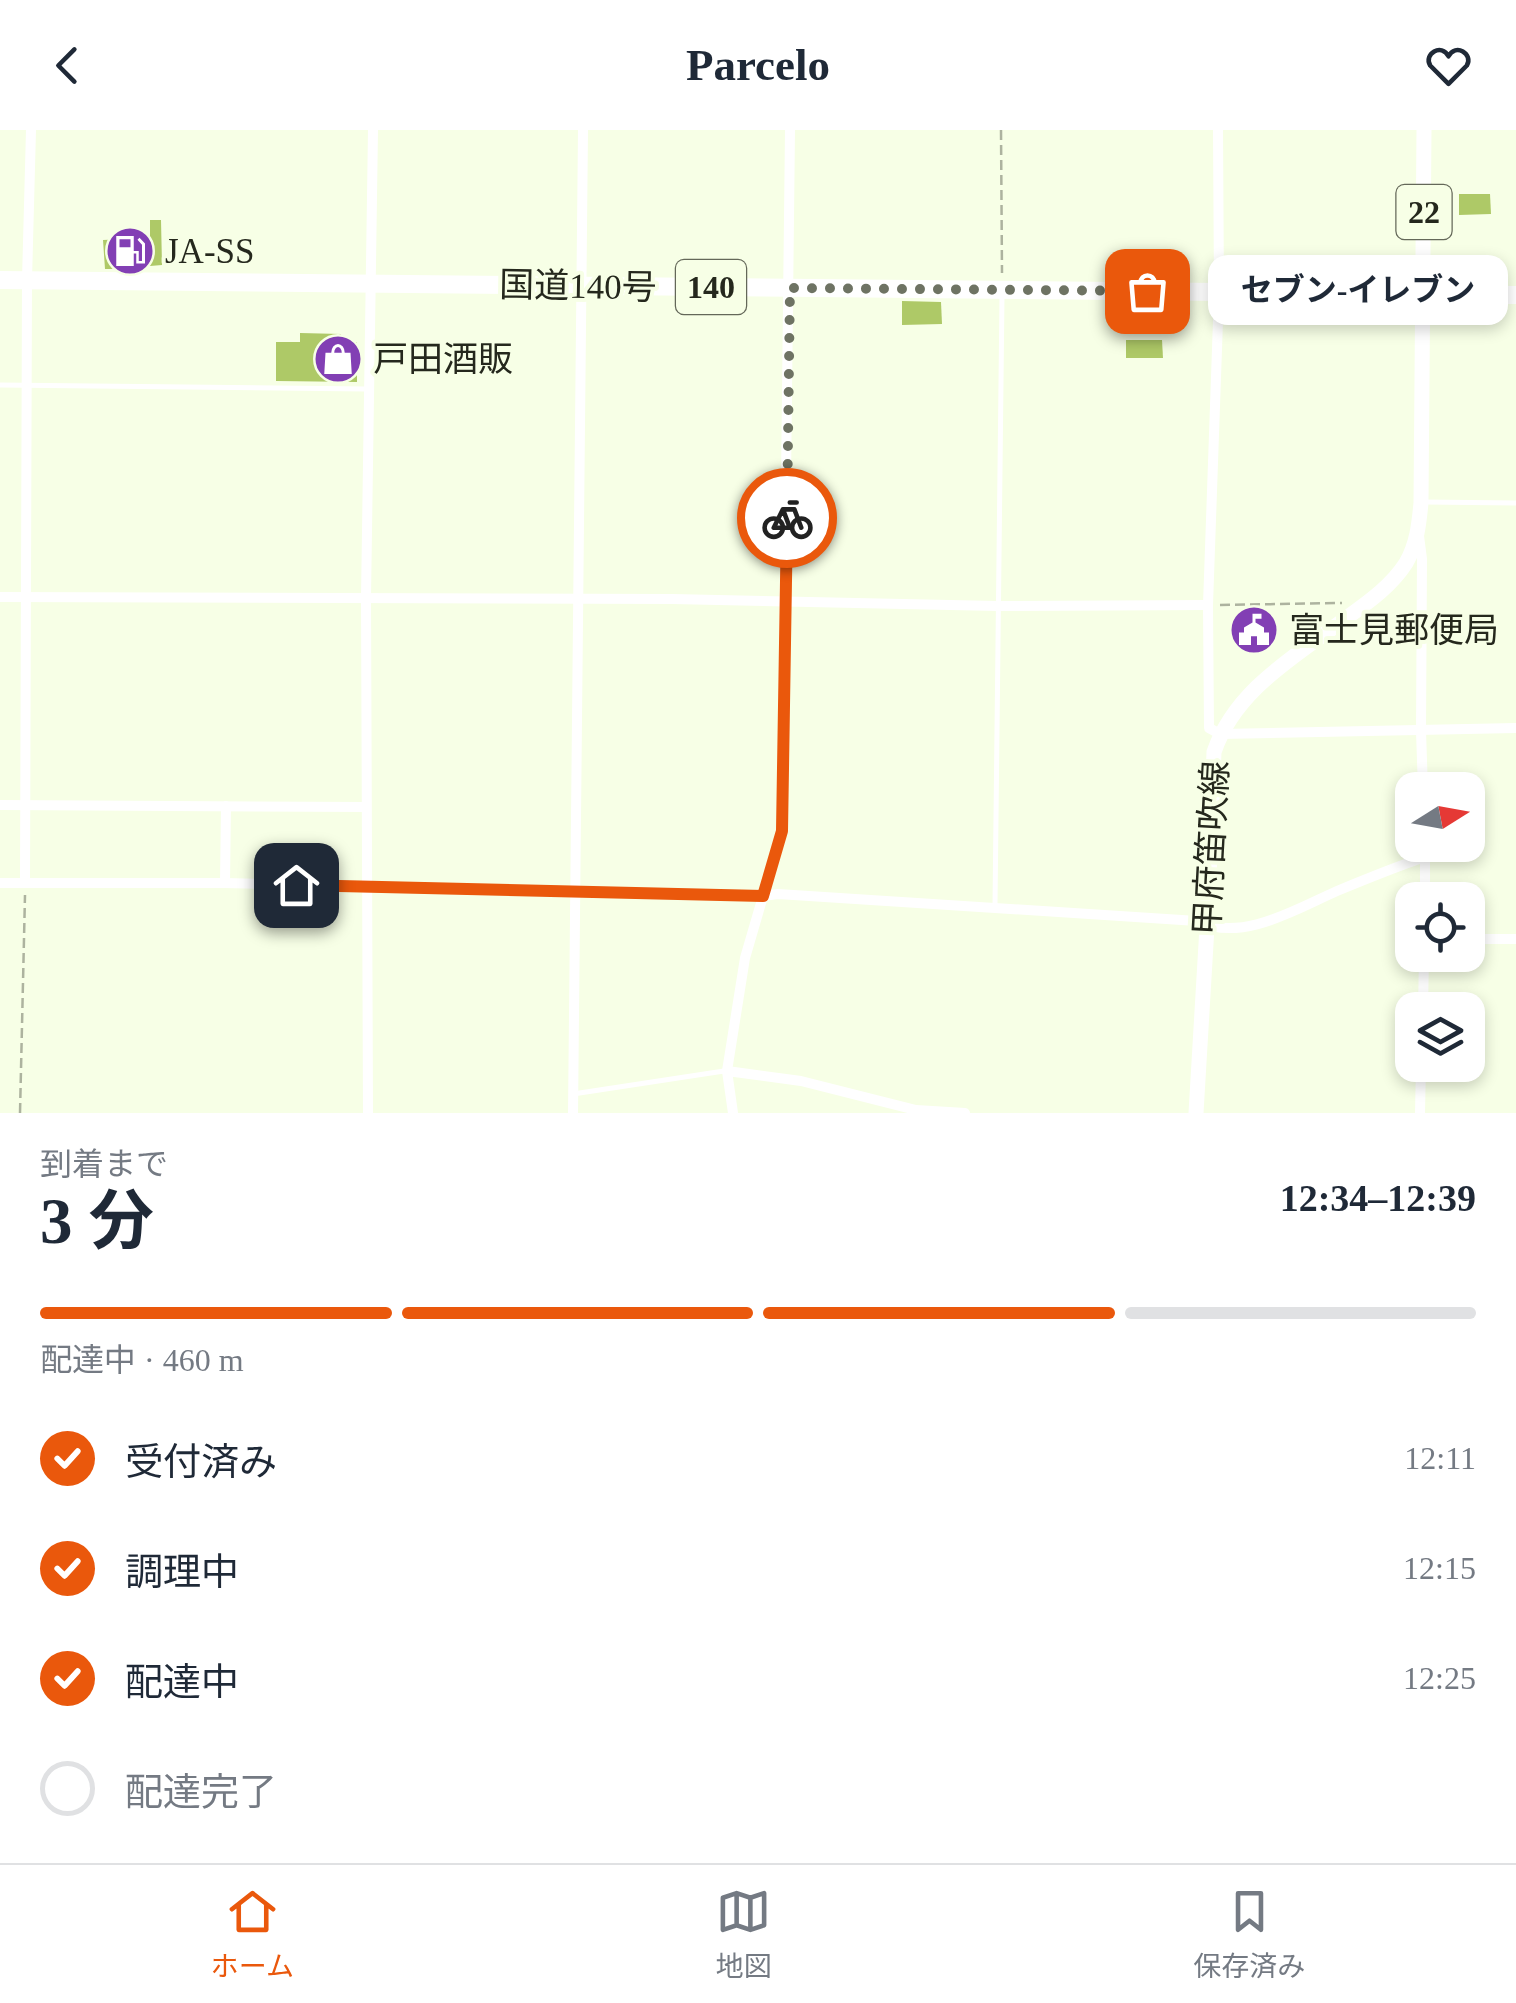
<!DOCTYPE html>
<html lang="ja">
<head>
<meta charset="utf-8">
<style>
  body { margin:0; font-family:"Times New Roman","Noto Sans JP",serif; background:#f6f6f7; color:#1f2937; height:100vh; display:flex; flex-direction:column; font-size:38px; white-space:nowrap }
  * { box-sizing:border-box; margin:0 }
  p { font-size:32px; color:#747a83 }
  .icon { flex:none; width:55px; height:55px; fill:none; stroke:currentColor; stroke-width:2; stroke-linecap:round; stroke-linejoin:round }
  .map { position:relative; height:983px; overflow:hidden }
  .side { display:flex; flex-direction:column; background:#fff; flex:1 }
  .side>* { flex:none }
  .needle { width:65px; rotate:79deg }
  .fabs { position:absolute; left:1395px; top:642px; display:grid; gap:20px }
  .fabs a { display:grid; place-items:center; width:90px; height:90px; border-radius:20px; background:#fff; box-shadow:0 5px 15px #0003; font-size:50px }
  .pin { position:absolute; display:grid; place-items:center; width:85px; height:85px; color:#fff; margin:-42px; border-radius:20px; box-shadow:0 5px 15px #0006 }
  .courier { position:absolute; display:grid; place-items:center; width:100px; height:100px; margin:-50px; border:8px solid #ea580c; border-radius:50%; background:#fff; color:#222; box-shadow:0 2px 12px #0007 }
  .bubble { position:absolute; height:70px; border-radius:20px; background:#fff; box-shadow:0 5px 15px #0003; font-size:32px; font-weight:700; line-height:70px; text-align:center }
  .headline em { font-style:normal; font-weight:700 }
  .headline div { display:flex; flex-direction:column-reverse }
  .headline { display:flex; align-items:center; justify-content:space-between; height:170px; padding:0 40px }
  h1 { font-size:65px; font-weight:700; line-height:75px }
  .bar { display:grid; grid-template-columns:repeat(4,1fr); gap:15px 10px; align-content:center; height:120px; padding:0 40px }
  .bar i { height:12px; border-radius:8px; background:#e0e1e3 }
  .bar .current { background:#ea580c }
  .bar p { grid-column:span 4 }
  ol { padding:0 40px; list-style:none }
  li { display:flex; align-items:center; gap:30px; height:110px }
  li p { margin-inline-start:auto }
  li .icon { padding:10px; border-radius:50%; background:#ea580c; color:#fff; stroke-width:4 }
  li:last-child { color:#747a83 }
  li i { width:55px; height:55px; border:5px solid #e0e1e3; border-radius:50% }
  header { display:flex; justify-content:space-between; align-items:center; height:130px; padding:0 40px; background:#fff; font-size:45px; font-weight:700 }
  .menu { display:flex; justify-content:space-around; align-items:center; height:140px; border-top:2px solid #e0e1e3; background:#fff; font-size:28px; color:#747a83 }
  .menu a { display:grid; justify-items:center; gap:5px }
  .menu .current { color:#ea580c }
  .map>svg:first-child { display:block }
</style>
</head>
<body>
<header><svg class="icon" aria-label="back" viewBox="0 0 24 24"><path d="M15 5l-7 7 7 7"/></svg>Parcelo<svg class="icon" aria-label="heart" viewBox="0 0 24 24"><path d="M12 20l-8-8c-3-5 5-10 8-4 3-6 11-1 8 4z"/></svg></header>
<div class="map">
<svg width="1516" height="983" viewBox="0 0 1516 983">
  <rect width="100%" height="100%" fill="#f7ffe6"/>
  <g fill="#aec967">
    <path d="M1459 64H1490L1491 84 1459 85Z"/>
    <path d="M150 90H161L162 135 150 136 149 132H131L132 139H105L103 110 150 108Z"/>
    <path d="M902 171 941 172 942 194 902 195Z"/>
    <path d="M300 203 341 204 342 213 357 212V252L276 251V212H300Z"/>
    <path d="M1126 210H1162L1163 228H1126Z"/>
  </g>
  <g fill="none" stroke-linecap="round" stroke-linejoin="round">
    <g stroke="#adb39f" stroke-width="2.5" stroke-dasharray="10 5" stroke-linecap="butt">
      <path d="M1001 0 1002 143"/>
      <path d="M1220 475 1342 473"/>
      <path d="M20 983 25 765"/>
    </g>
    <g stroke="#fff" stroke-width="5">
      <path d="M0 255 366 259"/>
      <path d="M1424 372 1516 373"/>
      <path d="M995 775 1002 166"/>
      <path d="M573 964 724 941"/>
    </g>
    <g stroke="#fff" stroke-width="10">
      <path d="M1218 0 1219 162 1208 475 1209 598 1220 604 1516 598"/>
      <path d="M1419 406 1422 429 1421 601 1423 660"/>
      <path d="M0 467 672 469 997 476 1208 475"/>
      <path d="M0 675 365 677"/>
      <path d="M1425 715V770"/>
      <path d="M0 753H225L763 766 778 764 1197 791C1242 813 1296 779 1337 761 1366 749 1395 737 1425 727"/>
      <path d="M25 753 27 150 31 0"/>
      <path d="M225 753 226 676"/>
      <path d="M1468 809H1516"/>
      <path d="M1423 880 1424 825"/>
      <path d="M727 941 801 951 916 980 965 983"/>
      <path d="M368 983 366 468 373 0"/>
      <path d="M573 983 583 0"/>
      <path d="M733 983 727 941 745 828 782 701 790 0"/>
      <path d="M1420 983 1421 935"/>
    </g>
    <path stroke="#fff" stroke-width="15" d="M1196 983 1207 797 1214 622C1236 558 1298 525 1349 486 1370 471 1392 455 1406 433 1417 414 1419 394 1421 373L1424 0"/>
    <path stroke="#fff" stroke-width="18" d="M0 150 1516 165"/>
  </g>
  <g fill="none" stroke-linecap="round" stroke-linejoin="round">
    <path stroke="#6e7363" stroke-width="10" stroke-dasharray="0 18" d="M787 388 790 158 1147 161"/>
    <path stroke="#ea580c" stroke-width="12" d="M296 755 763 766 782 701 787 388"/>
  </g>
  <defs>
    <g id="fuel-disc" transform="scale(2.5)"><circle r="9.5" fill="#823fb4" stroke="#f7ffe6"/><path d="M-5.5-6h7V0h2V4h1.3V-2.5L3-4.5l.8-.8L6-3V5H2.5V1h-1V6h-7ZM-4.2-4.7v3.2H.2V-4.7Z" fill="#fff"/></g>
    <g id="shop-disc" transform="scale(2.5)"><circle r="9.5" fill="#823fb4" stroke="#f7ffe6"/><path d="M-5-2.5h2.3a2.7 3.5 0 0 1 5.4 0H5L5.5 6h-11ZM-1.5-2.5h3a1.5 2.3 0 0 0-3 0Z" fill="#fff"/></g>
    <g id="civic-disc" transform="scale(2.5)"><circle r="9.5" fill="#823fb4" stroke="#f7ffe6"/><path d="M-.6-6.5H3V-4.5H.6V-3L4-1V1h2V6H-6V1h2V-1L-.6-3ZM-1.2 2.5V6h2.4V2.5Z" fill="#fff"/></g>
  </defs>
  <g fill-rule="evenodd">
    <use href="#fuel-disc" x="130" y="121"/>
    <use href="#shop-disc" x="338" y="229"/>
    <use href="#civic-disc" x="1254" y="500"/>
  </g>
  <g text-anchor="middle" stroke-width="8" stroke-linejoin="round" paint-order="stroke">
    <g fill="#f7ffe6" stroke="#646859" stroke-width="2.5">
      <rect x="1396.5" y="55" width="55" height="54" rx="8"/>
      <rect x="676" y="130" width="70" height="54" rx="8"/>
    </g>
    <g font-size="32" font-weight="bold" fill="#25281d">
      <text x="1424" y="93">22</text>
      <text x="711" y="168">140</text>
    </g>
    <g font-size="35" fill="#25281d" stroke="#f7ffe6" text-anchor="start">
      <text x="165" y="133">JA-SS</text>
      <text x="373" y="241">戸田酒販</text>
      <text x="1289" y="512">富士見郵便局</text>
    </g>
    <g font-size="35" fill="#25281d" stroke="#f7ffe6">
      <text transform="translate(578 156) rotate(1)" y="12">国道140号</text>
      <text transform="translate(1211 718) rotate(-87)" y="12">甲府笛吹線</text>
    </g>
  </g>
</svg>
<div class="fabs">
<a><svg class="needle" viewBox="-14 -14 28 28"><path d="M0-13l5 13h-10z" fill="#e53935"/><path d="M0 13l5-13h-10z" fill="#747a83"/></svg></a>
<a><svg class="icon" aria-label="locate" viewBox="0 0 24 24"><circle cx="12" cy="12" r="6"/><path d="M12 2v4M12 18v4M2 12h4M18 12h4"/></svg></a>
<a><svg class="icon" aria-label="layers" viewBox="0 0 24 24"><path d="M12 4l9 5-9 5-9-5zM3 14l9 5 9-5"/></svg></a>
</div>
<div class="pin" style="left:1147px;top:161px;background:#ea580c"><svg class="icon" aria-label="bag" viewBox="0 0 24 24"><path d="M5 8h14l-1 12H6zM9 8a3 3 0 0 1 6 0"/></svg></div>
<div class="pin" style="left:296px;top:755px;background:#1f2937"><svg class="icon" aria-label="home" viewBox="0 0 24 24"><path d="M3 11l9-7 9 7M6 9v11h12V9"/></svg></div>
<div class="courier" style="left:787px;top:388px"><svg class="icon" aria-label="bike" viewBox="0 0 24 24"><circle cx="6" cy="16" r="4"/><circle cx="18" cy="16" r="4"/><path d="M6 16l4-8h5l3 8M10 8l3 8H6M13 5h3"/></svg></div>
<div class="bubble" style="left:1208px;top:125px;width:300px">セブン-イレブン</div>
</div>
<section class="side">
<div class="headline"><div><h1>3 分</h1><p>到着まで</p></div><em>12:34–12:39</em></div>
<div class="bar"><i class="current"></i><i class="current"></i><i class="current"></i><i></i><p>配達中 · 460 m</p></div>
<ol>
<li><svg class="icon" aria-label="check" viewBox="0 0 24 24"><path d="M5 12l5 5 9-10"/></svg>受付済み<p>12:11</p></li>
<li><svg class="icon" aria-label="check" viewBox="0 0 24 24"><path d="M5 12l5 5 9-10"/></svg>調理中<p>12:15</p></li>
<li><svg class="icon" aria-label="check" viewBox="0 0 24 24"><path d="M5 12l5 5 9-10"/></svg>配達中<p>12:25</p></li>
<li><i></i>配達完了</li>
</ol>
</section>
<nav class="menu">
<a class="current"><svg class="icon" aria-label="home" viewBox="0 0 24 24"><path d="M3 11l9-7 9 7M6 9v11h12V9"/></svg>ホーム</a>
<a><svg class="icon" aria-label="map" viewBox="0 0 24 24"><path d="M3 6l6-2 6 2 6-2v14l-6 2-6-2-6 2zM9 4v14M15 6v14"/></svg>地図</a>
<a><svg class="icon" aria-label="saved" viewBox="0 0 24 24"><path d="M7 4h10v16l-5-4-5 4z"/></svg>保存済み</a>
</nav>
</body>
</html>
